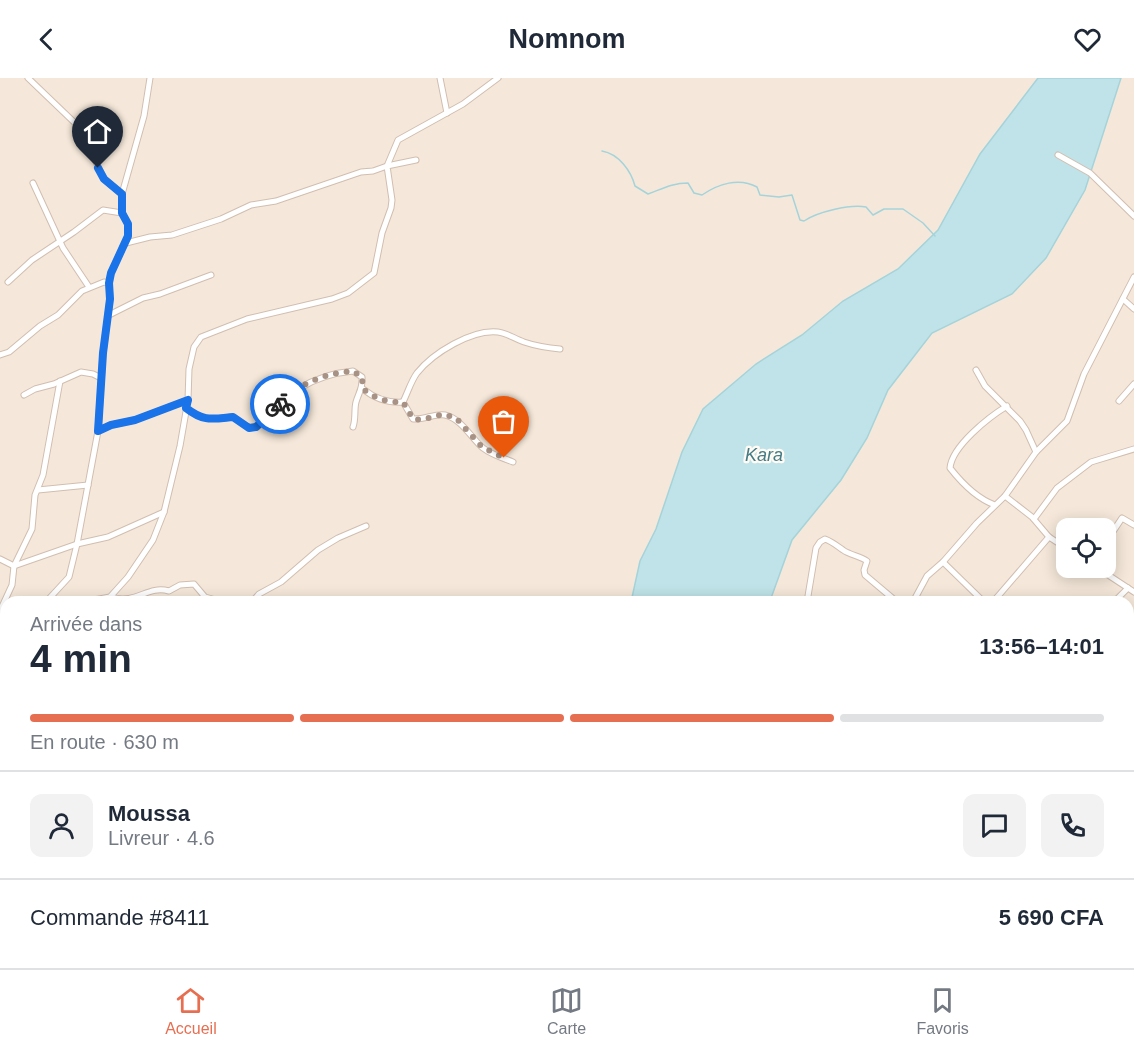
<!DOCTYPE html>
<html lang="fr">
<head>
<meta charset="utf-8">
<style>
  body { margin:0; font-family:Helvetica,sans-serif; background:#f2f2f3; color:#1f2937; height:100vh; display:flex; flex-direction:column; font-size:22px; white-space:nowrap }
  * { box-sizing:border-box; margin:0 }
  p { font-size:20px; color:#747a83 }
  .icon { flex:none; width:33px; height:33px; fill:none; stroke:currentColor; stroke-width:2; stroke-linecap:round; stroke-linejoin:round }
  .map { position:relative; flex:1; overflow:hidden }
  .drawer { position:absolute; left:0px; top:518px; width:1134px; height:374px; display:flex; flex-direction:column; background:#fff; border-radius:18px 18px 0 0; box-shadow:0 3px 15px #0003 }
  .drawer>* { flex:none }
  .tools { position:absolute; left:1056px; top:440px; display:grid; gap:12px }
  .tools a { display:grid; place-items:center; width:60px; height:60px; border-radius:12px; background:#fff; box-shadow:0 3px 15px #0003; font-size:30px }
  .pin { position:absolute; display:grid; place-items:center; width:51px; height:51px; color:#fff; margin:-62px -26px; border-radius:50% 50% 50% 0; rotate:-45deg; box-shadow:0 0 6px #0007 }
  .pin .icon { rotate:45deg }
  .courier { position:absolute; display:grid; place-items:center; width:60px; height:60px; margin:-30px; border:4px solid #1a73e8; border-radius:50%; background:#fff; color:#222; box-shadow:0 2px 8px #0007 }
  .summary em { font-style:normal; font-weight:700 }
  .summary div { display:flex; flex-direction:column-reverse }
  .summary { display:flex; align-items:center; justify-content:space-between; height:102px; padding:0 30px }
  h1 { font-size:39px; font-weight:700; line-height:45px }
  .bar { display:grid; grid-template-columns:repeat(4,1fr); gap:9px 6px; align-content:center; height:72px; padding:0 30px }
  .bar i { height:8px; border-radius:4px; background:#e0e1e3 }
  .bar .selected { background:#e76f51 }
  .bar p { grid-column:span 4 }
  .line { display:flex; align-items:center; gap:15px; padding:0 30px; border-top:2px solid #e0e1e3 }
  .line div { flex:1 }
  .round { display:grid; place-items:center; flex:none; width:63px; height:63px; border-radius:12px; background:#f2f2f3 }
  header { display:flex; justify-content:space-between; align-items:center; height:78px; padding:0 30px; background:#fff; font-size:27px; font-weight:700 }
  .tab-bar { display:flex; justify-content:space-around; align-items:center; height:84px; border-top:2px solid #e0e1e3; background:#fff; font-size:16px; color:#747a83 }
  .tab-bar a { display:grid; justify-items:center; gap:3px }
  .tab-bar .selected { color:#e76f51 }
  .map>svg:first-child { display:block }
</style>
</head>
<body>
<header><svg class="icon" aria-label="back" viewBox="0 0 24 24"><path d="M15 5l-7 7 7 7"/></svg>Nomnom<svg class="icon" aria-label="heart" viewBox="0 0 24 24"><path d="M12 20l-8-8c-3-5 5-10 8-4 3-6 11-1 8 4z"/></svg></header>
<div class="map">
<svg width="1134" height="890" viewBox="0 0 1134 890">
  <rect width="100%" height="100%" fill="#fdf6ec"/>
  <path fill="#f5e8da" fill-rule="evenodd" d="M0 0H1134V890H0ZM1066 450H1106V489H1066ZM6 524H1128V885H6Z"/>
  <path fill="#d8ecc9" d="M0 612 6 613V736L0 728Z"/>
  <g fill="#bfe3e8" stroke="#a5d3da" stroke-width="1.5">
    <path d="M1038 0H1121L1085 112 1046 180 1012 216 932 255 888 312 867 360 841 402 792 462 770 523 631 524 640 483 656 451 682 374 703 331 756 286 802 257 843 223 898 191 938 152 980 76Z"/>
    <path d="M677 885H841L843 890H680Z"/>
  </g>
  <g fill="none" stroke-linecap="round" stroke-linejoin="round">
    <path stroke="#a5d3da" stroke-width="1.5" d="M602 73C619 76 631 93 635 108L648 116C662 111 672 105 688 105L694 115 702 117C718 106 739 99 757 109L760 117 779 119 792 117 800 142 804 143C817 134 850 126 866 129L873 137 884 131H903L923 145 935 158"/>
    <g stroke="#d1beb0" stroke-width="7">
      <g id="minor">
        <path d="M28 0 76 46 86 63 104 101 122 116"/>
        <path d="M440 0 447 35"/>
        <path d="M1058 77 1090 95 1134 138"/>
        <path d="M33 105 63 170 89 209"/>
        <path d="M126 165 150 159 172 157 221 141 251 127 276 123 361 94 373 93 387 88 398 62 463 26 498 0"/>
        <path d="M8 204 32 182 74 154 103 132 122 135"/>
        <path d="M1123 221 1134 231"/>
        <path d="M109 237 143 220 160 216 211 197"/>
        <path d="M0 277 9 274 40 248 58 237 82 213 104 204 109 205"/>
        <path d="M976 292 985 308 1020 343 1026 352 1036 374"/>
        <path d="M363 311C374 320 388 325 403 324L413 341C424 342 436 335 445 337 462 341 471 360 483 370 492 377 503 380 513 384"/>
        <path d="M24 317 35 311 54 306 81 294 93 296 101 300"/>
        <path d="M1119 323 1134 306"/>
        <path d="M403 324C408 314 411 303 417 295 433 275 472 251 498 254 507 255 515 261 524 264 536 268 548 270 560 271"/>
        <path d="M186 330C204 344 212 341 233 339L249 350 257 349C283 317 311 297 353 293L362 299C363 310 359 314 356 324 354 331 356 341 353 349"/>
        <path d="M98 353 111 347 135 342 188 322"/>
        <path d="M38 412 88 407"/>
        <path d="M1005 418 1032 439 1049 459 1066 470"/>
        <path d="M995 427C978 421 961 404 950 390 952 368 989 339 1007 328"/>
        <path d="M1034 441 1057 410 1091 384 1134 371"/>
        <path d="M1106 464 1122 440 1134 447"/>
        <path d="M0 481 14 488 77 466 108 459 164 434"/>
        <path d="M943 484 984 524"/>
        <path d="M1096 489 1134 514"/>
        <path d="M110 519C138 527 146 507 169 513L180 507 194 506 205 519 223 524"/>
        <path d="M46 524 69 499 77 466 98 353 103 275 110 221 109 205 111 195 128 158V146L122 135V116L144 38 150 0"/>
        <path d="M83 524 110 519 128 499 153 462 164 434 180 368 188 322 189 291 194 269 201 259 247 241 332 221 348 215 374 195 382 155 391 130 392 122 387 88 416 82"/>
        <path d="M252 524 259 516 281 504 318 472 338 460 366 448"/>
        <path d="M807 524 816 470 820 464 825 461C833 464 837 468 843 472 850 477 860 478 867 483L864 492 865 497 897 524"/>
        <path d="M913 524 927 498 943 484 977 445 1005 418 1036 374 1067 343 1084 296 1134 199"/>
        <path d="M993 524 1049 459"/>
        <path d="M1114 524 1128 510"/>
        <path d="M0 533 12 507 14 488 32 451 35 417 43 397 60 303"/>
        <path d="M0 538 6 536"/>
        <path d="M1128 602 1134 594"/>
        <path d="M0 604 6 605"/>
        <path d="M1128 629 1134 632"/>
        <path d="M1128 670 1134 675"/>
        <path d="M1128 757 1134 747"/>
        <path d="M0 875 6 871"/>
        <path d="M483 885 486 890"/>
        <path d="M987 885 998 890"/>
        <path d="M368 890 373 885"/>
        <path d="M469 890 476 885"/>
        <path d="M1008 890 1010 885"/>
        <path d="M1074 890 1076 885"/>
        <path d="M1134 890V889"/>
      </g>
    </g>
    <use href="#minor" stroke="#fff" stroke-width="5"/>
  </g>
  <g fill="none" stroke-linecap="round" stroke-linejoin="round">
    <path stroke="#a89285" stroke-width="6" stroke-dasharray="0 10.8" d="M280 326C298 305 327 295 353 293L362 299 363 311C374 320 388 325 403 324L413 341 422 342 443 336 456 340 482 369 504 380"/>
    <path stroke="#1a73e8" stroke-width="8" d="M98 90 104 101 122 116V135L128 146V158L111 195 109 205 110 221 103 275 98 353 111 347 135 342 188 322 186 330C204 344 212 341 233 339L249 350 256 349 280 326"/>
  </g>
  <g text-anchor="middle" stroke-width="4.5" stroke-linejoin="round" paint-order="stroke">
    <g font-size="18" font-style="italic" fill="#437c86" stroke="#fffaf3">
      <text x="764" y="383">Kara</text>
    </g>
  </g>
</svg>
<div class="tools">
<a><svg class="icon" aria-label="locate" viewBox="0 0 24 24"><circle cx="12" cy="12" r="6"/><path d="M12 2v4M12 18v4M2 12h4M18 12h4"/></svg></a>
</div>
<div class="pin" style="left:504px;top:380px;background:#ea580c"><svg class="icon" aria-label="bag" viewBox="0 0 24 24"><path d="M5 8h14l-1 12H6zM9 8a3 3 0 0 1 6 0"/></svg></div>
<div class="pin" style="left:98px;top:90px;background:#1f2937"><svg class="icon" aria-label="home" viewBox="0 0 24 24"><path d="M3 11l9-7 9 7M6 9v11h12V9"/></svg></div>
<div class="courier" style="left:280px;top:326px"><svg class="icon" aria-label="bike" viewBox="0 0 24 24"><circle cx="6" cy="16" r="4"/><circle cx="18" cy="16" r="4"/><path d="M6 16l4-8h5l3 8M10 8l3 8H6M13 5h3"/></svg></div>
<section class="drawer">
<div class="summary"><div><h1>4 min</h1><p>Arrivée dans</p></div><em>13:56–14:01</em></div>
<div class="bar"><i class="selected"></i><i class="selected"></i><i class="selected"></i><i></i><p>En route · 630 m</p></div>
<div class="line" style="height:108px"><a class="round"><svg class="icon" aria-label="person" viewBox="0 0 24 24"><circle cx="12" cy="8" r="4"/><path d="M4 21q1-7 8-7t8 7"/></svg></a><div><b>Moussa</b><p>Livreur · 4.6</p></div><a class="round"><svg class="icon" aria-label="chat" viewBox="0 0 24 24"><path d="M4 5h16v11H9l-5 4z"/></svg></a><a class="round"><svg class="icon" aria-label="phone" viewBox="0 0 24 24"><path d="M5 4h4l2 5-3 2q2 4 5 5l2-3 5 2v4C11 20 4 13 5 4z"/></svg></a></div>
<div class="line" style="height:78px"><div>Commande #8411</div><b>5 690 CFA</b></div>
</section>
</div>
<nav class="tab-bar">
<a class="selected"><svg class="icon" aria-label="home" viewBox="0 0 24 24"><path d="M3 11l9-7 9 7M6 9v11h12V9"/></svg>Accueil</a>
<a><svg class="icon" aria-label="map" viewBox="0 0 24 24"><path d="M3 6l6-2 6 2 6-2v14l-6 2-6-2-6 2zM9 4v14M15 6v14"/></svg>Carte</a>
<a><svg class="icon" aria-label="saved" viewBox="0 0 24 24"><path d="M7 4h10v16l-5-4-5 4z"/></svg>Favoris</a>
</nav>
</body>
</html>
